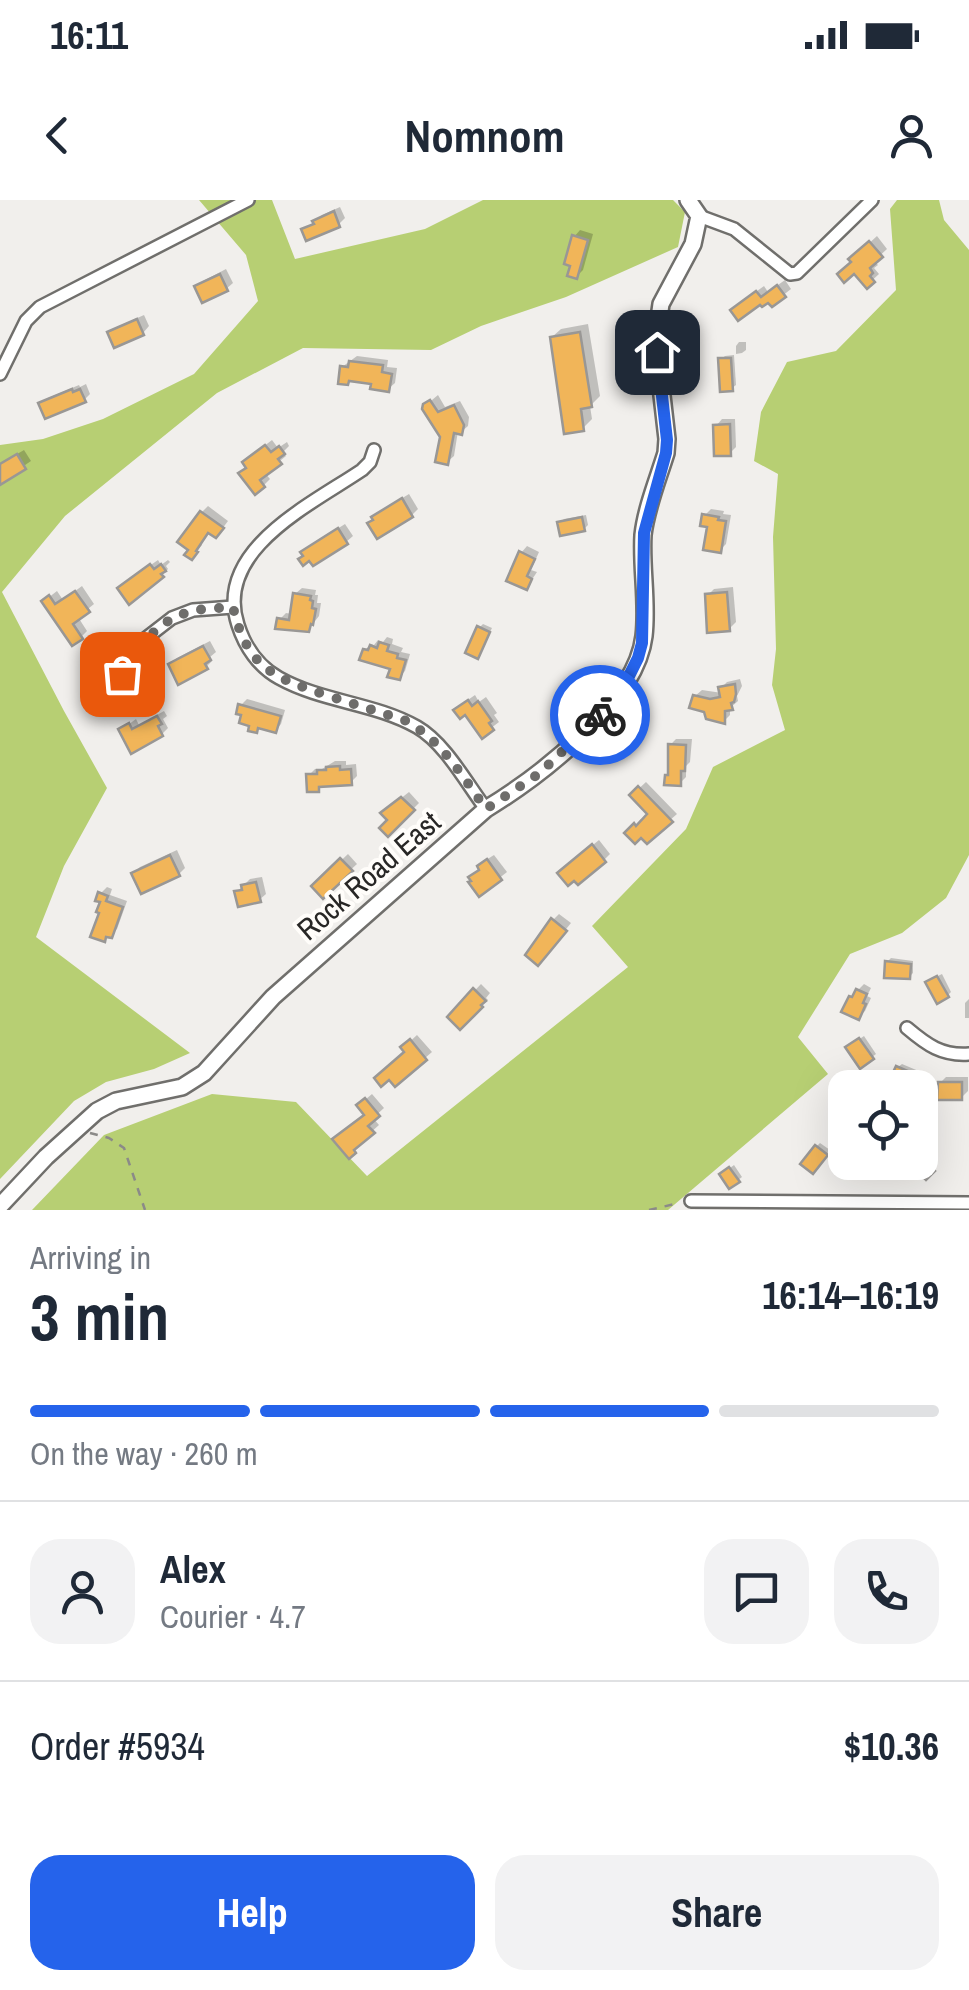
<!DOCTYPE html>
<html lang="en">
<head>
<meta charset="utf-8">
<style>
  body { margin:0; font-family:"Archivo Narrow",sans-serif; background:#f2f2f3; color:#1f2937; height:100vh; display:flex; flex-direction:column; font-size:38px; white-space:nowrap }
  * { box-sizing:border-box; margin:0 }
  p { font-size:32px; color:#747a83 }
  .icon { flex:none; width:55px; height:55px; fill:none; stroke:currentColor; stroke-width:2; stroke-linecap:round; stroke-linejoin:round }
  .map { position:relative; height:1010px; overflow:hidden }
  .panel { display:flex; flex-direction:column; background:#fff; flex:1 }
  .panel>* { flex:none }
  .tools { position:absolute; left:828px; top:870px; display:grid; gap:20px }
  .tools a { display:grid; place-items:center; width:110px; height:110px; border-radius:20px; background:#fff; box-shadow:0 10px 40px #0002; font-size:50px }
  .pin { position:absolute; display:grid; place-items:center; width:85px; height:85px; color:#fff; margin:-42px; border-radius:20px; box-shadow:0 5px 15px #0006 }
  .courier { position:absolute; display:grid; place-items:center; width:100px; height:100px; margin:-50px; border:8px solid #2563eb; border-radius:50%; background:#fff; color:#222; box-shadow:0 2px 12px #0007 }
  .overview em { font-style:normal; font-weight:700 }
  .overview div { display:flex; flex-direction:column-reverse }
  .overview { display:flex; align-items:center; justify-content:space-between; height:170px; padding:0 30px }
  h1 { font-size:65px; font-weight:700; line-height:75px }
  .bar { display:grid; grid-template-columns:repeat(4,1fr); gap:15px 10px; align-content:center; height:120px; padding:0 30px }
  .bar i { height:12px; border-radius:8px; background:#e0e1e3 }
  .bar .on { background:#2563eb }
  .bar p { grid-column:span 4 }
  .line { display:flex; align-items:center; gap:25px; padding:0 30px; border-top:2px solid #e0e1e3 }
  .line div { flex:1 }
  .round { display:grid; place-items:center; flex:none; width:105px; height:105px; border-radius:30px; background:#f2f2f3 }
  .action { display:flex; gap:20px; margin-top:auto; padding:20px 30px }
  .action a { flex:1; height:115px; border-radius:30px; background:#2563eb; color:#fff; font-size:40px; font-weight:700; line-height:115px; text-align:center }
  .action a+a { background:#f2f2f3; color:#1f2937 }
  .status { display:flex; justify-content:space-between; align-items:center; height:70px; padding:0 50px; background:#fff; direction:ltr }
  .status svg { height:28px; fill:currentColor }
  header { display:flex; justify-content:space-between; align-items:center; height:130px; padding:0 30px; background:#fff; font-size:45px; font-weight:700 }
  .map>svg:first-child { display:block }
</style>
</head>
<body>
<div class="status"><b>16:11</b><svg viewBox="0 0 49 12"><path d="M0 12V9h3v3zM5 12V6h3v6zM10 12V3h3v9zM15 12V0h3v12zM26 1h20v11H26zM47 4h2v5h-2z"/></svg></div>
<header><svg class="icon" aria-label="back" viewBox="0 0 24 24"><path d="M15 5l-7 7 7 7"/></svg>Nomnom<svg class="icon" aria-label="person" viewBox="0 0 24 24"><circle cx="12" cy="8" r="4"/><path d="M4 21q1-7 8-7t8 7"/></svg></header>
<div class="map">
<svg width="969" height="1010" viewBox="0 0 969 1010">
  <rect width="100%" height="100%" fill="#f1efec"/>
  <g fill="#b7cf73">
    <path d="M199 0H272L295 59 425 29 483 0H673L685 12 678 47 566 97 481 126 431 150 303 148 217 193 65 316 2 392 64 511 107 588 64 666 36 737 190 853 154 869 106 882 74 901 0 979V245L43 239 103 219 194 174 258 101 246 55Z"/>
    <path d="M897 0H939L944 20 969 50V655L946 698 902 733 850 754 798 837 828 874 668 1010H32L104 935 212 894 296 902 367 976 628 767 592 726 686 629 713 567 785 530 772 485 776 449 773 337 778 274 754 261 761 212 787 162 836 151 896 90 890 9Z"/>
  </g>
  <g fill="#0003">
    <path d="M340 7 345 18 339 24 304 30 322 15Z"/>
    <path d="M580 30 593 34 583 70 577 76 573 64 574 37Z"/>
    <path d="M877 36 887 49 874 61 878 65 874 68 879 74 867 85 855 70 852 59Z"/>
    <path d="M226 69 233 83 226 89 197 87 203 81Z"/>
    <path d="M785 80 791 89 772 104 761 102 739 104 764 86 768 92Z"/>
    <path d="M144 115 149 126 143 133 116 145 110 133 117 127Z"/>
    <path d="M588 124 600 196 590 206 592 219 583 228 552 137 561 129Z"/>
    <path d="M739 142H746V150L742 153 736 154V146Z"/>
    <path d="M734 155 736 185 732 188 721 159 725 156Z"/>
    <path d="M357 156 388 160 387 167 397 168 395 183 388 189 374 181 352 179 347 183 342 167Z"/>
    <path d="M86 184 90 194 84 200 41 204 48 198 79 185 80 187Z"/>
    <path d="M438 195 445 207 460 201 469 217 468 226 461 232 458 231 454 256 447 262 443 237 426 205Z"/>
    <path d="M722 219H735L736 247 730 253 716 226Z"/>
    <path d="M272 240 278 248 287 242 289 246 283 252 286 256 265 273 270 279 263 286 248 267 251 256Z"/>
    <path d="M24 250 31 261 0 282V264Z"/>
    <path d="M409 294 418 309 412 315 375 318 381 311Z"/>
    <path d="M208 306 228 321 222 329 209 330 200 343 202 345 192 357 191 349 202 312Z"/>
    <path d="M711 309 724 311 723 314 731 315 726 344 720 350 705 315Z"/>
    <path d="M586 315 588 325 584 329 560 323 564 319Z"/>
    <path d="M345 324 353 336 346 342 305 355 303 352 310 346Z"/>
    <path d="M527 346 539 352 531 370 537 372 527 387 521 353Z"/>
    <path d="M158 360 161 365 168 360 170 362 166 366 168 369 162 375 126 382Z"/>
    <path d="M82 386 94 404 78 417 87 431 81 437 44 401 57 391 63 400Z"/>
    <path d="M733 387 736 422 729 429 708 395 714 389Z"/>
    <path d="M302 388 316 390 315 395H318L317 403H321L319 416 308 430 280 419 286 413 292 414 295 394Z"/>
    <path d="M483 424 492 428 478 456 479 428Z"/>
    <path d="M387 437 393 439 392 444 403 448 401 452 410 454 405 471 399 477 393 467 365 450 371 444 374 445 378 440 383 442Z"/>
    <path d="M210 441 216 452 210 457 212 461 206 467 171 465 177 458Z"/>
    <path d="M740 479 742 486 737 496 738 501 730 508V515L724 521 695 496 702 490 722 493 721 488 727 482Z"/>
    <path d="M475 495 479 502 486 497 497 513 494 515 499 522 482 535 462 504Z"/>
    <path d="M247 499 285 510 281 524 275 531 260 526 256 530 241 505Z"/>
    <path d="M164 511 167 516 163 519 168 528 162 534 121 530 136 519 139 525Z"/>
    <path d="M676 539H692L690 562 686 566V577L680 583 670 573V545Z"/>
    <path d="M335 561H346V565L356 564 357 576 350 583 323 584 318 589 309 575 315 569H322Z"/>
    <path d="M646 582 677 614 647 640 641 634 627 633 641 619 644 622 651 614 632 595Z"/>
    <path d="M409 592 419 603 388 634 390 607Z"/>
    <path d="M599 640 610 654 604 660 566 667Z"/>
    <path d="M177 650 185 668 179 674 134 673 140 667Z"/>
    <path d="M348 654 357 664 323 695 314 686Z"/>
    <path d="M494 655 507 672 479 694 481 669 486 660Z"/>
    <path d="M262 677 266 694 259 700 237 692 250 679Z"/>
    <path d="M107 687 112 689 110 695 127 701 117 729 104 739 103 701 100 694Z"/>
    <path d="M559 714 571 723 544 756 553 720Z"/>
    <path d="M891 758 913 761V773L909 777 887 762Z"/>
    <path d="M942 774 951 792 948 795 932 779Z"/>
    <path d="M481 784 490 793 486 798 488 800 460 827 450 817Z"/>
    <path d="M864 784 871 788 867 796 871 798 865 811 858 817 851 797Z"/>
    <path d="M969 799V818H965V803Z"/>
    <path d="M417 835 432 852 396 883 407 852 404 847Z"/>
    <path d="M864 836 876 854 872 857 852 844Z"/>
    <path d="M902 864 921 872 913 888 898 867Z"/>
    <path d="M946 877H968V891L961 898 940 883Z"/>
    <path d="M372 894 384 908 373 918 379 925 359 943 361 945 349 956 366 914 359 905Z"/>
    <path d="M820 943 830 950 817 967V946Z"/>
    <path d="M928 957 936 965 926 976 917 968Z"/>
    <path d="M734 965 742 977 738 980 726 971Z"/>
  </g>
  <g fill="#f1b559" stroke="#999795" stroke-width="2.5">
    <path d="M334 11 340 27 306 41 301 29 314 24 312 21Z"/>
    <path d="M572 35 588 40 577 79 567 76 570 66 564 64Z"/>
    <path d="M869 41 883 57 870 68 873 73 870 76 875 82 867 89 854 74 844 83 837 74 851 62 848 59Z"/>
    <path d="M220 74 228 91 202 103 194 86Z"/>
    <path d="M777 85 786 97 772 107 768 103 762 107 760 105 738 121 730 110 756 91 761 97Z"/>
    <path d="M137 119 144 135 114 148 107 132Z"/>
    <path d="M580 132 592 207 581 209 584 231 564 234 550 137Z"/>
    <path d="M718 158H731L733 191 720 192Z"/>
    <path d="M349 161 383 165 382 172 392 174 389 192 370 189 371 184 349 181 348 185 338 184 340 166 348 167Z"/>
    <path d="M72 189 73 192 80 189 86 202 45 219 38 203Z"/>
    <path d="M430 200 438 212 454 205 464 225 462 235 454 233 448 265 435 262 440 237 422 209 423 204Z"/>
    <path d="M730 224 731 256H714L713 225Z"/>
    <path d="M265 245 271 252 279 246 285 254 278 259 282 264 260 280 265 287 255 295 238 273 246 268 242 262Z"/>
    <path d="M17 254 26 269 0 285V264Z"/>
    <path d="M402 298 413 317 377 339 367 323 373 320 371 317Z"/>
    <path d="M200 311 224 328 216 338 208 333 196 351 198 352 192 360 184 355 188 350 177 342Z"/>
    <path d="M702 314 719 317 718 320 726 321 721 353 703 350 707 327 700 326Z"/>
    <path d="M582 317 585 331 560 336 557 322Z"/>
    <path d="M338 328 348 344 313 366 309 361 303 366 298 359 303 356 300 352Z"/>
    <path d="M519 351 535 359 527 376 532 379 527 390 506 381Z"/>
    <path d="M150 364 154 369 161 364 166 371 161 374 164 377 129 405 117 388Z"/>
    <path d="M75 391 90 412 73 424 83 439 72 446 41 401 49 395 55 404Z"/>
    <path d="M727 392 730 431 707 433 705 394Z"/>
    <path d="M293 393 311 396 310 400 313 401 312 408 316 409 313 425 311 424 309 432 275 429 277 418 289 420Z"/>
    <path d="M477 426 490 432 478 459 465 453Z"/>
    <path d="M379 442 389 445 387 451 398 454 397 458 406 460 400 480 387 477 390 469 359 460 363 449 368 450 370 445 377 448Z"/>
    <path d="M203 446 211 460 205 464 208 469 178 485 168 464Z"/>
    <path d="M735 484 736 494 734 502 731 503 733 510 725 511V524L706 519 704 512 689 508 693 495 710 499 720 497 718 487Z"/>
    <path d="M468 500 472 506 478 501 492 521 489 523 494 530 482 539 465 515 460 519 453 510Z"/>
    <path d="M238 504 281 516 276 533 258 528 257 533 248 531 249 526 239 523 241 515 236 514Z"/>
    <path d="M157 516 162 524 158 526 163 536 131 554 118 529 129 523 132 529Z"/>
    <path d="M668 544 686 545 685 571H681V586L664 585 665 575H668Z"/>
    <path d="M340 566V570L351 569 352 585 319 587V592H307L306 574H317V570H326V567Z"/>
    <path d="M638 586 673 622 647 644 641 638 635 644 624 633 634 623 636 626 647 614 629 595Z"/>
    <path d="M401 597 415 610 388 637 379 628 387 620 380 613Z"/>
    <path d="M592 644 606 662 578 685 574 681 568 686 557 673Z"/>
    <path d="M170 655 180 676 141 694 131 673Z"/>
    <path d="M340 658 353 671 323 699 311 686Z"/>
    <path d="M487 659 502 680 479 697 468 682 471 681 468 677 479 670 477 666Z"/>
    <path d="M256 682 261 702 238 707 234 691 242 690 241 685Z"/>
    <path d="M98 692 108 696 106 701 123 707 112 738 106 737 105 742 90 737 99 713 96 712 100 702 95 701Z"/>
    <path d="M551 718 567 731 538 766 525 755Z"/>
    <path d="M885 761 911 764 910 779 884 778Z"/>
    <path d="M937 776 949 797 937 804 925 782Z"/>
    <path d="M473 788 486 801 481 805 483 807 460 830 447 817Z"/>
    <path d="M856 789 867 794 863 803 866 804 859 820 841 812 849 796 852 797Z"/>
    <path d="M859 838 874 859 860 869 845 847Z"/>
    <path d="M410 839 427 860 395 887 389 880 381 887 374 878 404 852 400 847Z"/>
    <path d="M896 866 919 876 914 888H904L889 881Z"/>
    <path d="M938 882H962V900H937Z"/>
    <path d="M365 898 380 916 368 926 375 933 354 950 356 953 349 959 332 939 364 915 356 905Z"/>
    <path d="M815 945 828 955 813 974 800 964Z"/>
    <path d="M923 959 935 971 926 980 914 968Z"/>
    <path d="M729 967 740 982 729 989 719 974Z"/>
  </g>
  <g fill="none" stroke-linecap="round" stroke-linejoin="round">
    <g stroke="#706f6c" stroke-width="16">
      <g id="street">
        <path d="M699 16 734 29 790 74 797 73 872 0"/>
        <path d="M0 174 26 121 40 107 248 0"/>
        <path d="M374 250 370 262 362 270C312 304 213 350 238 425 245 447 259 467 279 478 322 502 375 503 417 527 445 543 467 584 486 609"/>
        <path d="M122 474 132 449 172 418 193 410 233 407"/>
        <path d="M907 828C927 845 942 856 969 854"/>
        <path d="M691 1001 969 1003"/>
      </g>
    </g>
    <g stroke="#706f6c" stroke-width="20">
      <path id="secondary" d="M0 1006 46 957 97 911 116 901 182 887 204 873 273 797 486 609C540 576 636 503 644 436 648 403 641 368 643 335 646 308 658 279 666 253L667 239 657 152 658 125 661 104 693 44 699 16 688 0"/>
    </g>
    <g stroke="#8b8a88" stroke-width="2.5" stroke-dasharray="8 8" stroke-linecap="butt">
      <path d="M90 933 109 938 124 948 145 1010"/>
      <path d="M649 1010 679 1003"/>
    </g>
    <use href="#street" stroke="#fff" stroke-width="11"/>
    <use href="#secondary" stroke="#fff" stroke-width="15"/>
  </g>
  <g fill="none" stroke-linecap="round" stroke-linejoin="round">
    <path stroke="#6e6d6b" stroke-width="10" stroke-dasharray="0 18" d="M122 474 132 449 172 418 194 410 233 407C247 468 274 478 329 496 354 504 379 512 404 520 441 539 462 576 486 609L540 573 600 515"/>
    <path stroke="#2563eb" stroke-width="12" d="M600 515 626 482 638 458 642 443 644 333 666 253 667 240 657 152"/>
  </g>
  <g text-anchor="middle" stroke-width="8" stroke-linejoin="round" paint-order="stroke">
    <g font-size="30" fill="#282726" stroke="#fffdfa">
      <text transform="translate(369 676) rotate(-41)" y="10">Rock Road East</text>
    </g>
  </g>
</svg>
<div class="tools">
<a><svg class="icon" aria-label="locate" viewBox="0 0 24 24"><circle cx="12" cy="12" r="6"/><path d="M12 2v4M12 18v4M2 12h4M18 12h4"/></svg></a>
</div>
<div class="pin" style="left:122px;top:474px;background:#ea580c"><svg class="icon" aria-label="bag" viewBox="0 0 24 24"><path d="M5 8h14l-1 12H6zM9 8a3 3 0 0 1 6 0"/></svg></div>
<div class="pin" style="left:657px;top:152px;background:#1f2937"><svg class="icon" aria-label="home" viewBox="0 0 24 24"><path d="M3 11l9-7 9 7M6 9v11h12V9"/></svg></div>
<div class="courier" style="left:600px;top:515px"><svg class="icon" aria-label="bike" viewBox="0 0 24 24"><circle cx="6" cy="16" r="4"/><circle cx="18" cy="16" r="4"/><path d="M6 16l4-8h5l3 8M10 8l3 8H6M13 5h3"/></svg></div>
</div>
<section class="panel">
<div class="overview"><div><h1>3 min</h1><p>Arriving in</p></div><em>16:14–16:19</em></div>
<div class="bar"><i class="on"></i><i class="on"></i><i class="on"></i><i></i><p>On the way · 260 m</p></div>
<div class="line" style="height:180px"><a class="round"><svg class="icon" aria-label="person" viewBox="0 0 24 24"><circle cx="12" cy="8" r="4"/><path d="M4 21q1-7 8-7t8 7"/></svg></a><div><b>Alex</b><p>Courier · 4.7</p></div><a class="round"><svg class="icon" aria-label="chat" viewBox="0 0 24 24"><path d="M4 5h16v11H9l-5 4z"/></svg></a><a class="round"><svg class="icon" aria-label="phone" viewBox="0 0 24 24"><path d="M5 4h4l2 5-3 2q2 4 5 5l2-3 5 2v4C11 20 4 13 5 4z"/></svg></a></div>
<div class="line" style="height:130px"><div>Order #5934</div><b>$10.36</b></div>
<div class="action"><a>Help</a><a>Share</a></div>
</section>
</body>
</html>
